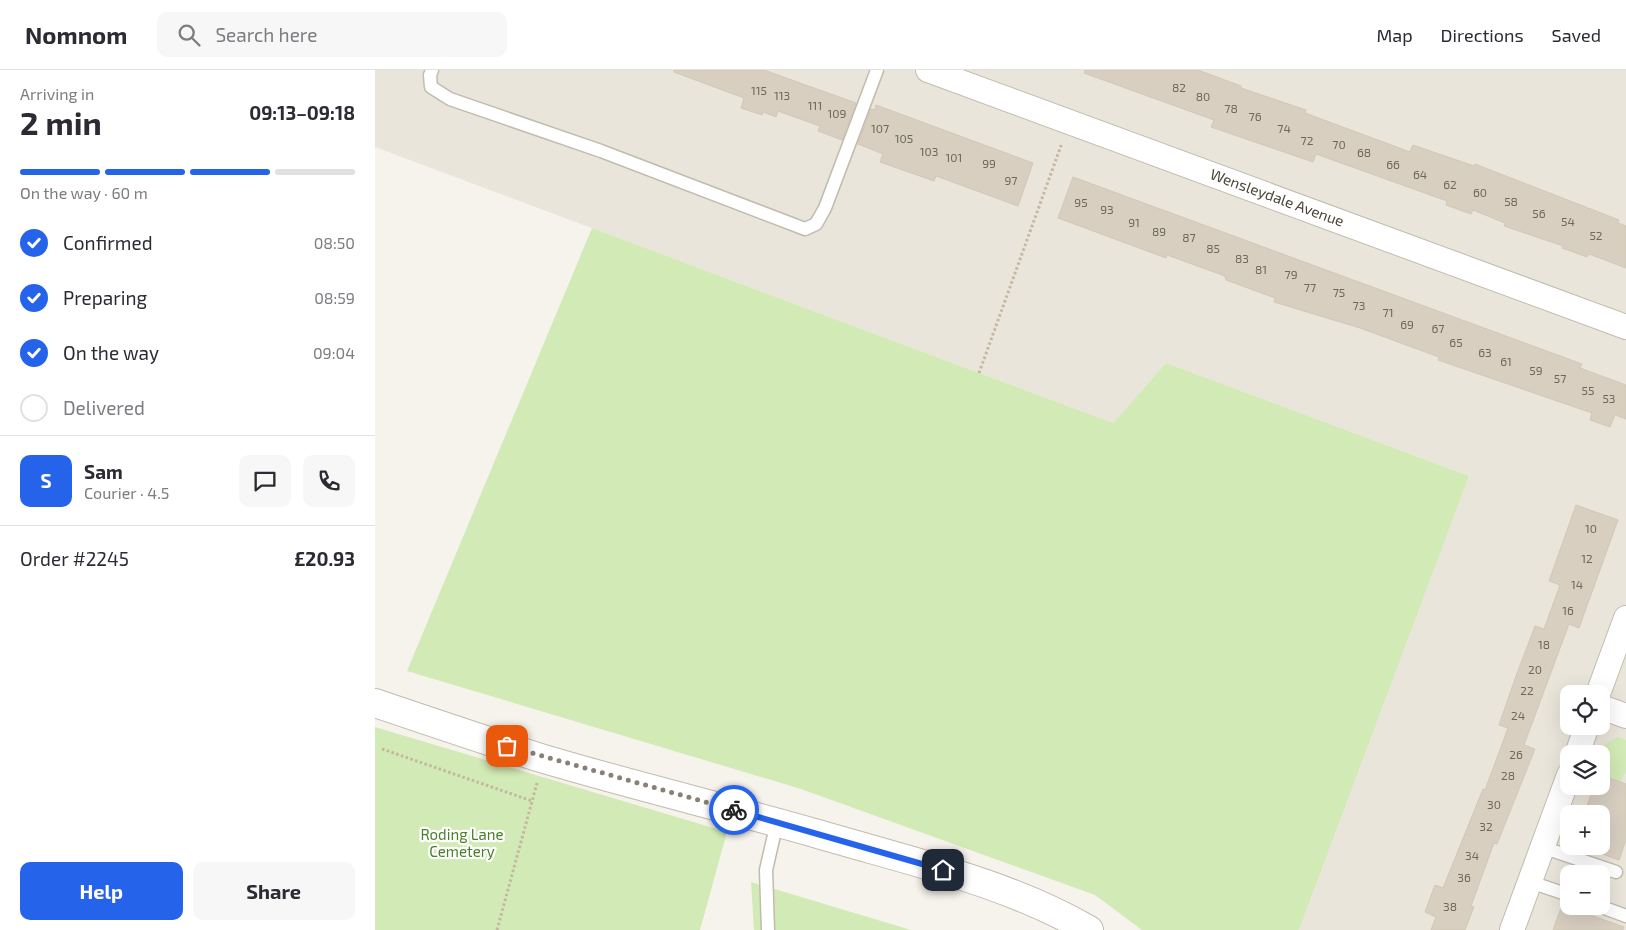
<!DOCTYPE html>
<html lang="en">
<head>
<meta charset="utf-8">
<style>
  body { margin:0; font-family:"Exo 2",sans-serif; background:#f7f7f7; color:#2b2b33; height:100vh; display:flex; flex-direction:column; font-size:19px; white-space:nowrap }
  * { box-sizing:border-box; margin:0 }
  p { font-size:16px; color:#7c7c81 }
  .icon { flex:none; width:28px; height:28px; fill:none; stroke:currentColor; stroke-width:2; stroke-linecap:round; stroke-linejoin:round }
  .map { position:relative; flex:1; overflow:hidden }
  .panel { display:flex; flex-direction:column; background:#fff; width:375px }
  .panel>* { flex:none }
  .fabs { position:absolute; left:1185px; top:615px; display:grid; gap:10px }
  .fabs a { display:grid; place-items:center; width:50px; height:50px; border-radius:10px; background:#fff; box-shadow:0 5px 20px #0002; font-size:25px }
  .pin { position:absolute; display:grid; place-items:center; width:42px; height:42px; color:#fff; margin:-21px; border-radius:10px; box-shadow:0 2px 8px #0006 }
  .courier { position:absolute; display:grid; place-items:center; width:50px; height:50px; margin:-25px; border:4px solid #2563eb; border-radius:50%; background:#fff; color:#222; box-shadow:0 1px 6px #0007 }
  .head em { font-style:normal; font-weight:700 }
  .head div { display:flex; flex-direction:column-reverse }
  .head { display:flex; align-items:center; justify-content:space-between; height:85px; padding:0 20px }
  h1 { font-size:32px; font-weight:700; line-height:38px }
  .bar { display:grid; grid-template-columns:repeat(4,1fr); gap:8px 5px; align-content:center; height:60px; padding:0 20px }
  .bar i { height:6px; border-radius:4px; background:#e1e1e2 }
  .bar .selected { background:#2563eb }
  .bar p { grid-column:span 4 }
  .line { display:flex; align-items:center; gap:12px; padding:0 20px; border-top:1px solid #e1e1e2 }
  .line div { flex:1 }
  .round { display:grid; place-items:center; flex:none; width:52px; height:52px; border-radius:10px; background:#f7f7f7 }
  ol { padding:0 20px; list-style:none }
  li { display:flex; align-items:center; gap:15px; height:55px }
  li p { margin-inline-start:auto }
  li .icon { padding:5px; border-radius:50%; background:#2563eb; color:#fff; stroke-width:4 }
  li:last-child { color:#7c7c81 }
  li i { width:28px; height:28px; border:2px solid #e1e1e2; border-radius:50% }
  .primary-button { display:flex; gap:10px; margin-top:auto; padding:10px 20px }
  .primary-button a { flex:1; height:58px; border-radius:10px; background:#2563eb; color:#fff; font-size:20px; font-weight:700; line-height:58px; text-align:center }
  .primary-button a+a { background:#f7f7f7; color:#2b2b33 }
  header { display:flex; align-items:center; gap:30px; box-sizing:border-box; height:70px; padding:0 25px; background:#fff; border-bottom:1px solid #e1e1e2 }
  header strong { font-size:24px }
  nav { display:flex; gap:28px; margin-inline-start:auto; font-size:18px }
  .search { width:350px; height:45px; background:#f7f7f7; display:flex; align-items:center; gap:12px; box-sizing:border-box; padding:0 18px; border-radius:10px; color:#7c7c81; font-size:19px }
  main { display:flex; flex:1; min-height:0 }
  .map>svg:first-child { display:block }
</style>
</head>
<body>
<header>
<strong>Nomnom</strong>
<div class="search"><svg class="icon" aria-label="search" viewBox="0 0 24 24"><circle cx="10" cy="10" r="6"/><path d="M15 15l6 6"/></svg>Search here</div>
<nav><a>Map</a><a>Directions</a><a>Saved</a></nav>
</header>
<main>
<section class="panel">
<div class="head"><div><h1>2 min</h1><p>Arriving in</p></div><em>09:13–09:18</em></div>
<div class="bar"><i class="selected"></i><i class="selected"></i><i class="selected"></i><i></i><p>On the way · 60 m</p></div>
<ol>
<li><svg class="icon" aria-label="check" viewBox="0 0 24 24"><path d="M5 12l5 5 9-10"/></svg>Confirmed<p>08:50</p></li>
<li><svg class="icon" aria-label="check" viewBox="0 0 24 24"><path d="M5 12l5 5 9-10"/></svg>Preparing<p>08:59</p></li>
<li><svg class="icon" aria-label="check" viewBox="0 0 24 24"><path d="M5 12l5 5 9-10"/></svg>On the way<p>09:04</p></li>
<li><i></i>Delivered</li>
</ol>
<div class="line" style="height:90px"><b class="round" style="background:#2563eb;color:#fff">S</b><div><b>Sam</b><p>Courier · 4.5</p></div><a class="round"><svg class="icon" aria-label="chat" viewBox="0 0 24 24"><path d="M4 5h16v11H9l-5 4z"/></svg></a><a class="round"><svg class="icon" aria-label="phone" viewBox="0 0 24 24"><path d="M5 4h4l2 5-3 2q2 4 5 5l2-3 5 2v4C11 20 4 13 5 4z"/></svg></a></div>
<div class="line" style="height:65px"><div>Order #2245</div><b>£20.93</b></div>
<div class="primary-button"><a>Help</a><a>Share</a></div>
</section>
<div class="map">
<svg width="1251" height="860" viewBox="0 0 1251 860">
  <rect width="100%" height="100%" fill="#f6f3ec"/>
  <path fill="#eae5da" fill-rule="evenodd" d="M0 0H1251V860H924L1094 406 791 293 738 353 0 77ZM1194 624H1226V656H1194ZM1194 684H1226V716H1194ZM1194 744H1226V776H1194ZM1194 804H1226V836H1194Z"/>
  <g fill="#d2eab5">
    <path d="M217 158 738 353 791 293 1094 406 924 860H767L720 825 426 719 32 601Z"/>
    <path d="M0 657 352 762 325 860H0Z"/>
    <path d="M1243 667 1251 670V704L1249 703 1246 712 1226 705V684H1222L1225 677Z"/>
    <path d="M376 812 536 860H379Z"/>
  </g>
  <g fill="#d8cfc1" stroke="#d3c7b4">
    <path d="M299 0H389L481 33 467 70 443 61 445 56 403 41 401 47 388 42 387 45 366 38 369 28 299 2Z"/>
    <path d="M710 0H823L866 16V18L931 40 930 43 1035 82 1038 75 1099 96 1100 94 1244 150 1243 153 1251 156V198L1214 184 1212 187 1187 178 1188 176 1129 156 1130 153 1098 140 1096 144 1071 135 1072 131 941 84 938 92 836 57 839 50 709 3Z"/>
    <path d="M501 35 658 93 643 136 561 106 559 111 505 92 508 84 483 74 496 39 500 40Z"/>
    <path d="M698 107 1207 294 1205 298 1251 315V349L1240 345 1235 357 1215 350 1217 343 1063 290 1064 287 985 258 899 232 900 228 851 210 850 206 792 185 791 188 683 148Z"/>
    <path d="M1201 435 1243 450 1204 558 1194 554 1149 675 1160 679 1122 774 1119 773 1096 836 1099 837 1090 860H1056L1061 847 1050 842 1060 815 1068 818 1108 719 1110 720 1133 658 1124 655 1141 606 1160 556 1169 559 1185 515 1174 511Z"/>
    <path d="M1226 705 1251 714V770L1244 790 1211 778 1212 776H1226V744L1212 736 1219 716H1226Z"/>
    <path d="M1187 835 1249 857 1248 860H1178Z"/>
  </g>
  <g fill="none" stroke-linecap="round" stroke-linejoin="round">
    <g stroke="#c2bbae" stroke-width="15">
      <g id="service">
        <path d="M57 0 55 5 56 17 75 29 226 81 430 159 441 154 450 138 502 0"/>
        <path d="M1167 777 1241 802"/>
        <path d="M1155 812 1194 825"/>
        <path d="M1224 836 1251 846"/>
        <path d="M393 860 391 800 402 752"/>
      </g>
    </g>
    <g stroke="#c2bbae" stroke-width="26">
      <g id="minor">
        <path d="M553 0 1251 257"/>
        <path d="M1223 624 1251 548"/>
        <path d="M1226 637 1251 646"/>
        <path d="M1202 684 1212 656"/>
        <path d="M1137 860 1194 705"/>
      </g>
    </g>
    <g stroke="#c2bbae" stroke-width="30">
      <path id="tertiary" d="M0 633C56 652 112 671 169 689 260 716 352 738 443 764 534 791 631 812 714 860"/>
    </g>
    <g stroke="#c4b79f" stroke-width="3" stroke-dasharray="2.5 2.5" stroke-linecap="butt">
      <path d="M604 303 687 73"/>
      <path d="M7 679 157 731"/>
      <path d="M122 860 162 713"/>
    </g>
    <use href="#service" stroke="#fff" stroke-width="12"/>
    <use href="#minor" stroke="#fff" stroke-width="24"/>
    <use href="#tertiary" stroke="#fff" stroke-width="28"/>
  </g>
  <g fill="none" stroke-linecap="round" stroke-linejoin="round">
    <path stroke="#878178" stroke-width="5" stroke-dasharray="0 9" d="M132 676 359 740"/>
    <path stroke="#2563eb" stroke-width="6" d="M359 740 568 800"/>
  </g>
  <g text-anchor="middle" stroke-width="4.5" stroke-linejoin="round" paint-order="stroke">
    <g font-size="12" fill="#6e675b">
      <text x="804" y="22">82</text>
      <text x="384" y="25">115</text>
      <text x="407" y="30">113</text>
      <text x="828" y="31">80</text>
      <text x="440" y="40">111</text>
      <text x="856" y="43">78</text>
      <text x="462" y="48">109</text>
      <text x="880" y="51">76</text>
      <text x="505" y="63">107</text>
      <text x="909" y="63">74</text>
      <text x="529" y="73">105</text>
      <text x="932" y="75">72</text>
      <text x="964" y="79">70</text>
      <text x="554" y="86">103</text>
      <text x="989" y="87">68</text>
      <text x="579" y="92">101</text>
      <text x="614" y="98">99</text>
      <text x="1018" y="99">66</text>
      <text x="1045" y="109">64</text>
      <text x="636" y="115">97</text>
      <text x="1075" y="119">62</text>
      <text x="1105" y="127">60</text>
      <text x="1136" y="136">58</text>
      <text x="706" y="137">95</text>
      <text x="732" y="144">93</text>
      <text x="1164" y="148">56</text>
      <text x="1193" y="156">54</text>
      <text x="759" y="157">91</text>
      <text x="784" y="166">89</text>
      <text x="1221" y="170">52</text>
      <text x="814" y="172">87</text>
      <text x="838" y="183">85</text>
      <text x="867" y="193">83</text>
      <text x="886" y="204">81</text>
      <text x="916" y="209">79</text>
      <text x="935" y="222">77</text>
      <text x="964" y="227">75</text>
      <text x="984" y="240">73</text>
      <text x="1013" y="247">71</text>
      <text x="1032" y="259">69</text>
      <text x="1063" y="263">67</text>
      <text x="1081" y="277">65</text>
      <text x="1110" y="287">63</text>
      <text x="1131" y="296">61</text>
      <text x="1161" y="305">59</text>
      <text x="1185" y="313">57</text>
      <text x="1213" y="325">55</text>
      <text x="1234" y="333">53</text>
      <text x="1216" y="463">10</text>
      <text x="1212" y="493">12</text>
      <text x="1202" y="519">14</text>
      <text x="1193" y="545">16</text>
      <text x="1169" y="579">18</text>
      <text x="1160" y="604">20</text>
      <text x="1152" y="625">22</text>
      <text x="1143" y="650">24</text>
      <text x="1141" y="689">26</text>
      <text x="1133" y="710">28</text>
      <text x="1119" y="739">30</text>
      <text x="1111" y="761">32</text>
      <text x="1097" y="790">34</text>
      <text x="1089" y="812">36</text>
      <text x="1075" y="841">38</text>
    </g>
    <g font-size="15" fill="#4b4439" stroke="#fff">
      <text transform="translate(902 128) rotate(20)" y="5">Wensleydale Avenue</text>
    </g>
    <g font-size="15" fill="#4a7f2a" stroke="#fff">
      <text x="87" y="770">Roding Lane<tspan x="87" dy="17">Cemetery</tspan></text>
    </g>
  </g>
</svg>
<div class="fabs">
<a><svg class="icon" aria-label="locate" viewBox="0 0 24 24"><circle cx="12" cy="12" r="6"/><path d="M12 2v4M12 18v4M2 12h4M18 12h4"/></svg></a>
<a><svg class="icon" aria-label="layers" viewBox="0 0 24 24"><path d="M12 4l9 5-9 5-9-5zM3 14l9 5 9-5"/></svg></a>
<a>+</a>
<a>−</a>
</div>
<div class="pin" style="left:132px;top:676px;background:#ea580c"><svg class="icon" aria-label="bag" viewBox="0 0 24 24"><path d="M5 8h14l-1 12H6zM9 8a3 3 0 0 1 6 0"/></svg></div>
<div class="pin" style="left:568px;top:800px;background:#1f2937"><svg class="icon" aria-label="home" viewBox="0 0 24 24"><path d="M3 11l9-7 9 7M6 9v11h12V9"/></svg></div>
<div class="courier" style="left:359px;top:740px"><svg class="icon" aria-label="bike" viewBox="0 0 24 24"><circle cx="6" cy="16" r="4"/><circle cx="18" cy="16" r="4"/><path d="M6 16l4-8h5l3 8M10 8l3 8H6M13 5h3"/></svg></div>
</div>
</main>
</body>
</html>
